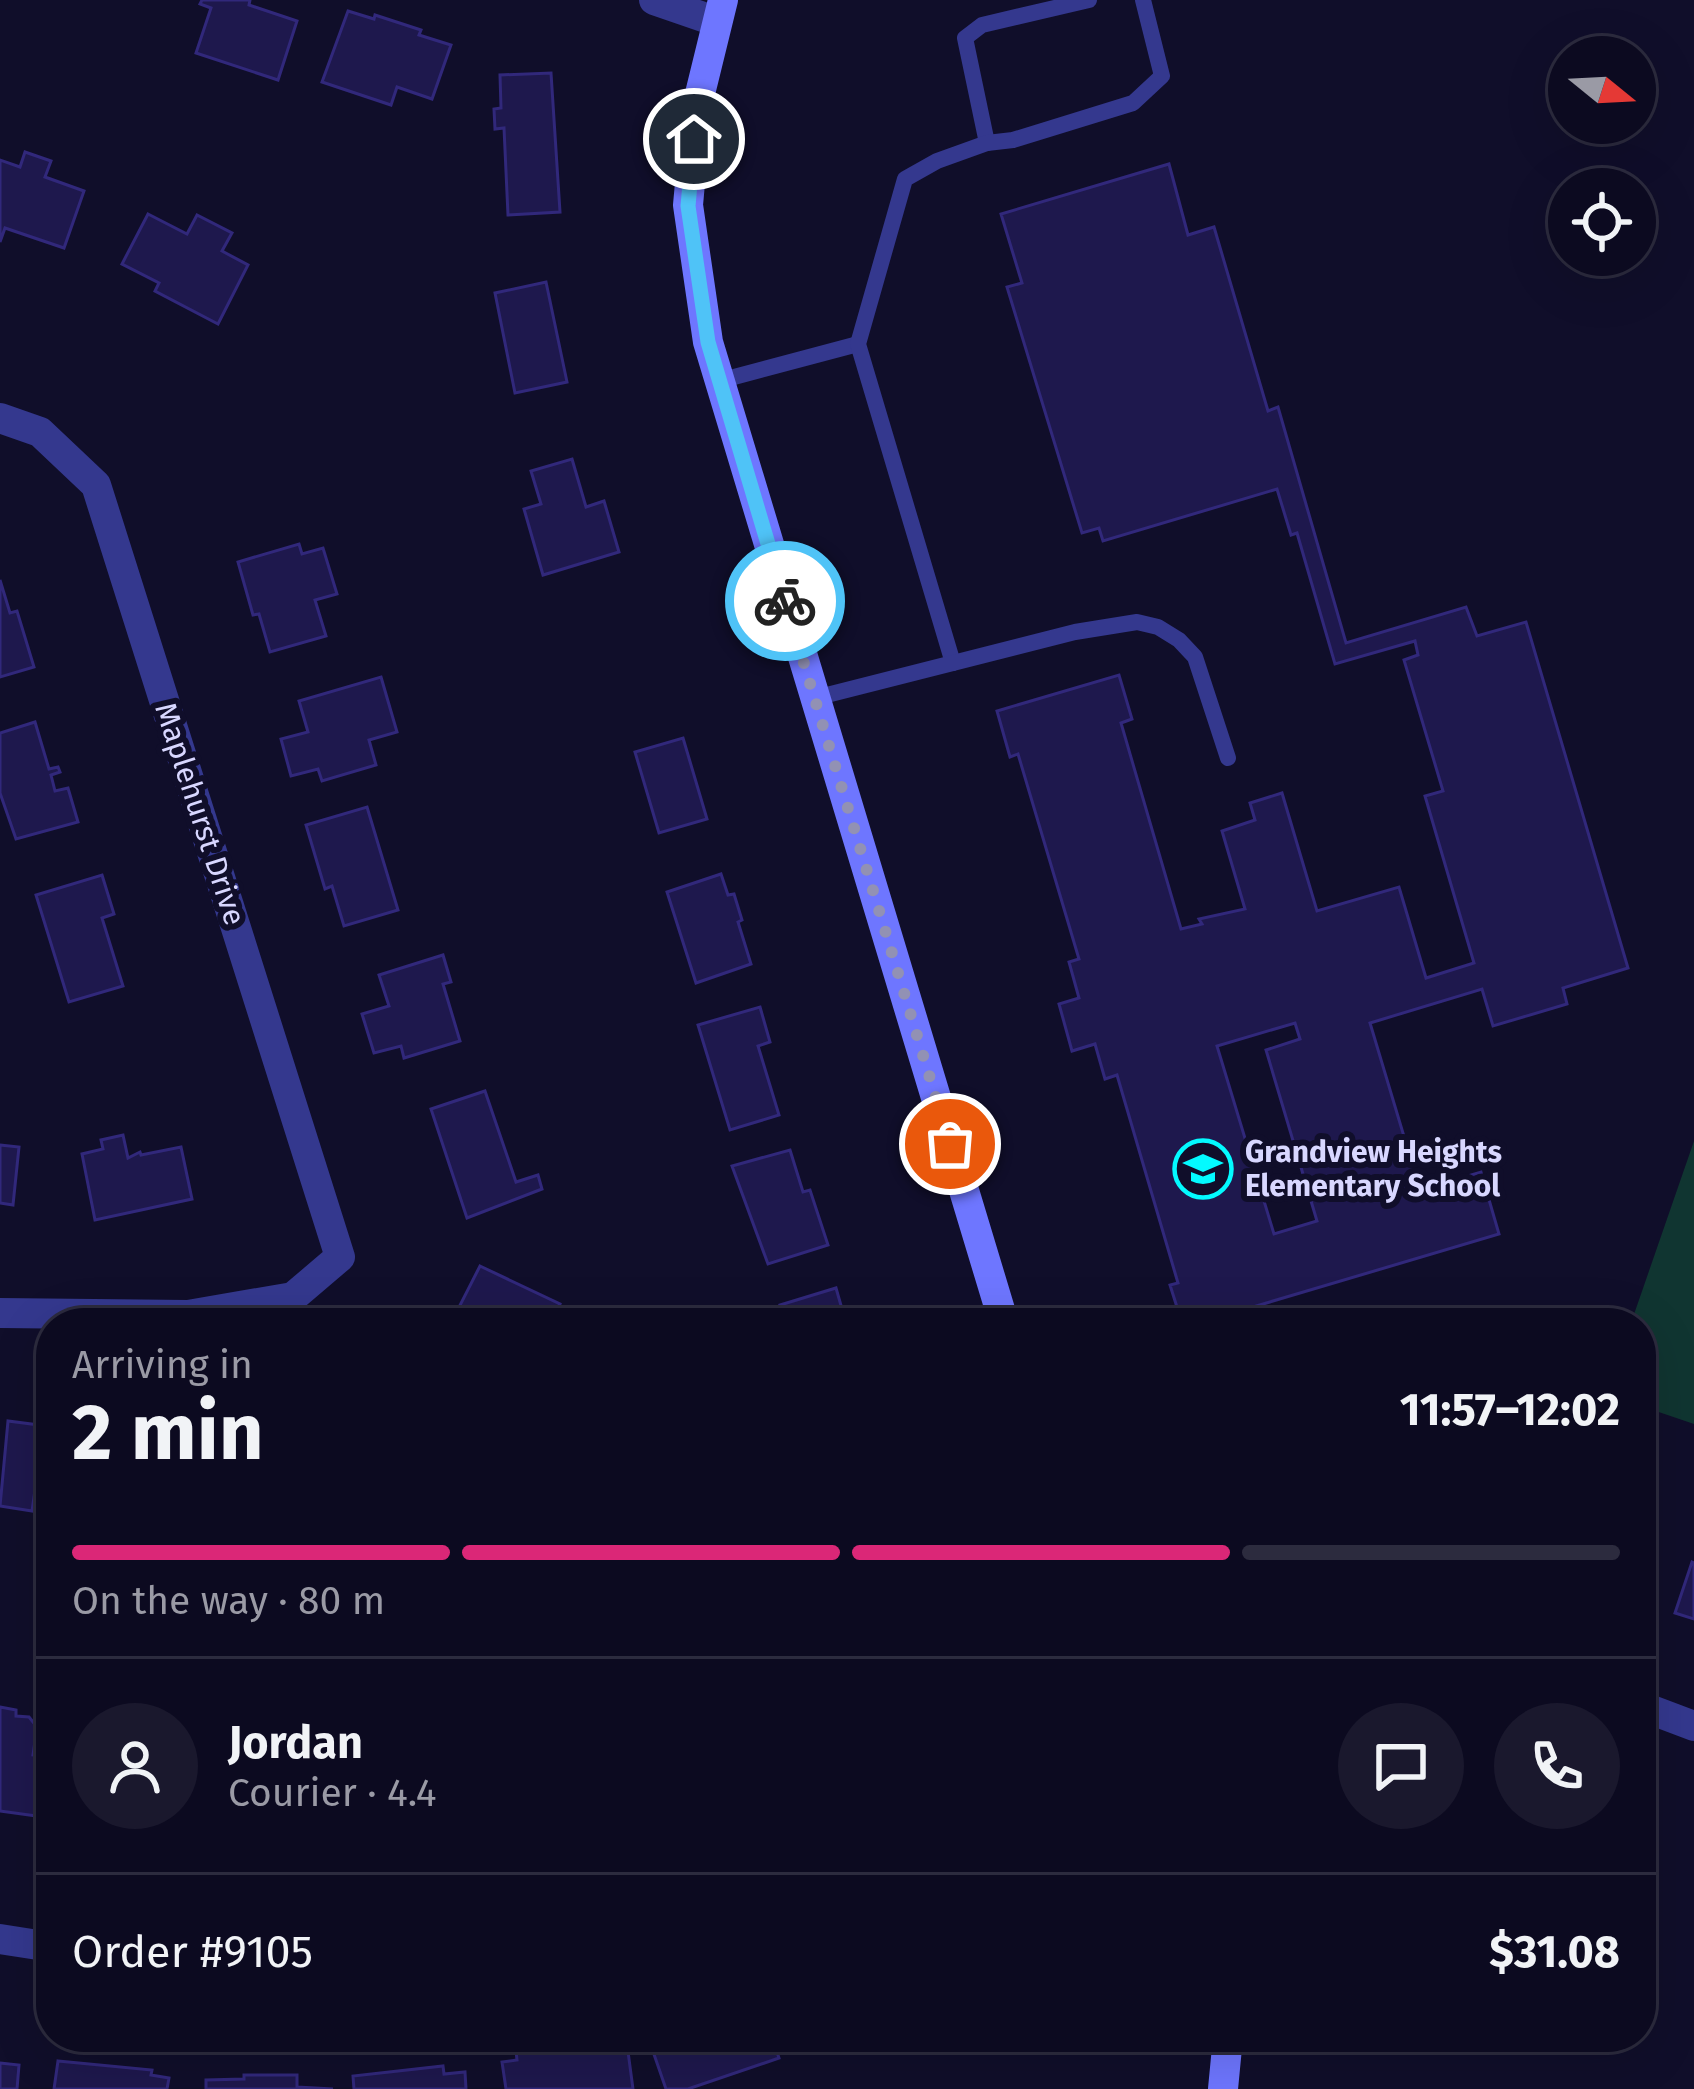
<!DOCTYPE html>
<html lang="en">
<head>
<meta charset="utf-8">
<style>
  body { margin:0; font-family:"Fira Sans",sans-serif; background:#1a182d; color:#f1f3f6; height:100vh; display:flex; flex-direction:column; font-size:45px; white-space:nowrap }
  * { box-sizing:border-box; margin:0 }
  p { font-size:39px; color:#9a9aa5 }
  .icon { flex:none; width:66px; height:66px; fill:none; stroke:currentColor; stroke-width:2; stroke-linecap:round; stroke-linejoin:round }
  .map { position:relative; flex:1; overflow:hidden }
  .drawer { position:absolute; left:36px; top:1308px; width:1620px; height:744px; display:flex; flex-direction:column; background:#0c0a20; border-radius:48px; box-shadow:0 12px 48px #0002,0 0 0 3px #2c2b3e }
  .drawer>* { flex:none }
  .needle { width:78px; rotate:108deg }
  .fabs { position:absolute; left:1548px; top:36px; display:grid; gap:24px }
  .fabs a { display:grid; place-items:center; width:108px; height:108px; border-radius:50%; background:#0c0a20; box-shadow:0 12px 48px #0002,0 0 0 3px #2c2b3e; font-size:60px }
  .pin { position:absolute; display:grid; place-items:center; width:102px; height:102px; color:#fff; margin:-51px; border:6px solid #fff; border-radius:50%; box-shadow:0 3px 12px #0007 }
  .courier { position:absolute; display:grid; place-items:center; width:120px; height:120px; margin:-60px; border:9px solid #4fc3f7; border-radius:50%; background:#fff; color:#222; box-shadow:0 3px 15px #0007 }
  .summary em { font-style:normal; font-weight:700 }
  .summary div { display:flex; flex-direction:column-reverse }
  .summary { display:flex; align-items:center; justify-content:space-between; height:204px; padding:0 36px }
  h1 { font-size:78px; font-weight:700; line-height:90px }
  .bar { display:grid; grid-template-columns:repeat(4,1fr); gap:18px 12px; align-content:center; height:144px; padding:0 36px }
  .bar i { height:15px; border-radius:9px; background:#2c2b3e }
  .bar .on { background:#db2777 }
  .bar p { grid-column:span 4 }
  .line { display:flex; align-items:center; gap:30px; padding:0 36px; border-top:3px solid #2c2b3e }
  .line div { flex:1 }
  .round { display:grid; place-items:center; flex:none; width:126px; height:126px; border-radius:63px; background:#1a182d }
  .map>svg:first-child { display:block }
</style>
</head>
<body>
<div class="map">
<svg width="1694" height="2089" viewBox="0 0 1694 2089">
  <rect width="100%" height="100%" fill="#100e2a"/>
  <path fill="#103531" d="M1694 1141V1424L1641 1406V1323H1631Z"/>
  <g fill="#1e184d" stroke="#31287b" stroke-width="3" fill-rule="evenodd">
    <path d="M202 0H250L249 5 297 21 278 80 196 53 211 8 200 4Z"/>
    <path d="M348 11 374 19 375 15 421 30 419 35 451 45 432 99 397 87 391 105 322 82Z"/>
    <path d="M551 73 560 212 508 215 504 128 495 129 494 109 501 108 500 75Z"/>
    <path d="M25 152 51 161 45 177 84 191 64 248 5 228 0 242V160L20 167Z"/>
    <path d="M1169 164 1188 235 1214 227 1268 411 1278 407 1346 643 1466 607 1477 636 1526 622 1628 968 1563 988 1567 1004 1493 1026 1482 989 1370 1023 1420 1190 1481 1172 1499 1234 1199 1323H1182L1170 1285 1178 1283 1117 1075 1105 1079 1095 1044 1072 1051 1059 1004 1079 998 1069 962 1079 959 1018 754 1010 757 997 711 1119 675 1132 719 1121 723 1181 929 1202 924 1199 919 1245 909 1222 831 1255 820 1250 803 1282 793 1317 911 1399 887 1426 978 1474 963 1425 796 1443 791 1404 660 1418 655 1415 641 1335 664 1297 533 1291 535 1277 489 1103 541 1099 528 1082 533 1007 287 1022 283 1001 214ZM1295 1023 1300 1039 1266 1050 1317 1221 1274 1234 1217 1046Z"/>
    <path d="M148 214 187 234 197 215 232 233 222 251 248 265 218 324 155 291 159 283 122 264Z"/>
    <path d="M546 282 567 382 515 393 495 293Z"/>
    <path d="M572 459 586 507 604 501 619 552 543 575 524 509 541 504 531 471Z"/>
    <path d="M299 544 302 554 323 548 337 594 315 600 326 636 270 652 259 614 253 615 238 562Z"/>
    <path d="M0 580 10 613 17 611 34 667 0 677Z"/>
    <path d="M381 677 397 732 369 740 376 765 322 781 318 769 291 776 281 739 308 732 299 701Z"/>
    <path d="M35 722 49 769 58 767 60 772 51 775 55 791 68 788 78 822 16 839 0 793V733Z"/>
    <path d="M683 738 707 819 659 833 635 752Z"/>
    <path d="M367 807 398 910 344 926 332 886 325 889 306 825Z"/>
    <path d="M721 874 728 895 734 894 742 920 738 922 751 964 696 983 667 892Z"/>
    <path d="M102 875 114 914 102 918 123 986 69 1002 36 895Z"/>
    <path d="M443 955 451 982 443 984 460 1041 404 1058 401 1046 374 1053 362 1014 389 1006 379 975Z"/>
    <path d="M760 1007 770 1042 758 1046 779 1115 730 1130 698 1025Z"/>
    <path d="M485 1091 516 1182 538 1175 542 1189 467 1218 431 1109Z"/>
    <path d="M123 1135 128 1158 140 1152 141 1155 181 1147 192 1199 95 1220 82 1154 103 1149 101 1140Z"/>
    <path d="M0 1145 19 1147 13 1205 0 1203Z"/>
    <path d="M790 1150 803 1192 810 1190 828 1245 768 1264 732 1166Z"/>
    <path d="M480 1266 560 1304 551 1323H451Z"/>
    <path d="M836 1288 846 1323H786L780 1305Z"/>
    <path d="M48 1420 51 1485 36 1483 32 1511 0 1506 8 1421 47 1426Z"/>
    <path d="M1692 1562 1694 1563V1619L1675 1613Z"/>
    <path d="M0 1707 16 1710V1716L29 1717 37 1727 33 1755 51 1757V1818L0 1811Z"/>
    <path d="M648 2037H772L779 2058 688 2089H666Z"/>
    <path d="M576 2043 578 2052 627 2044 633 2089H506L502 2062 517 2060 516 2051Z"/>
    <path d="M58 2061 152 2070 151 2075 169 2078 167 2089H54Z"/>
    <path d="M0 2063 19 2065 17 2089H0Z"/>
    <path d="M443 2066 444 2074 465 2072 466 2089H354L353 2076Z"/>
    <path d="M244 2075H297V2087L333 2089H206V2080L244 2079Z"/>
  </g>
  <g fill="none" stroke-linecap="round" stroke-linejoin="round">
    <g stroke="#34388e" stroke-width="16">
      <path d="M987 143 965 38 982 25 1089 0"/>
      <path d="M719 381 858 344"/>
      <path d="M953 663 858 344 905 179 937 161 987 143 1013 140 1133 103 1162 76 1143 0"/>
      <path d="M815 698 1075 632 1137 622 1158 627 1179 640 1195 657 1228 758"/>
    </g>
    <g stroke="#34388e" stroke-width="30">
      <path d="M654 0 715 21"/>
      <path d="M0 418 40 432 96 485 340 1257 293 1297 188 1315 0 1313"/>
    </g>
    <g stroke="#34388e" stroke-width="30">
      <path d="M1641 1706 1694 1726"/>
      <path d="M0 1939 51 1947"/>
    </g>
    <g stroke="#6e76ff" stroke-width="30">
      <path d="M723 0 697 106 688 205 708 342 1004 1323"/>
      <path d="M1223 2089 1228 2037"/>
    </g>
  </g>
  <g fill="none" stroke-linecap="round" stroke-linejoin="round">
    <path stroke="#9291b4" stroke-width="12" stroke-dasharray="0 21.6" d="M785 601 950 1144"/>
    <path stroke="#4fc3f7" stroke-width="15" d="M694 139 688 206 708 342 785 601"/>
  </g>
  <defs>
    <g id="school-ring" transform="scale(3)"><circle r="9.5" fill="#100e2a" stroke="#03faff" stroke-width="1.5"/><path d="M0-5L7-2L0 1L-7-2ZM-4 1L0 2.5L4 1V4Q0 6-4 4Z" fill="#03faff"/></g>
  </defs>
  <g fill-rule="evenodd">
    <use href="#school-ring" x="1203" y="1169"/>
  </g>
  <g text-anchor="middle" stroke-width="12" stroke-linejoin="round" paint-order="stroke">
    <g font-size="30" fill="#d8d7ff" stroke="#100e2a">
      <text transform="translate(200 814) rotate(72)" y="10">Maplehurst Drive</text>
    </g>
    <g font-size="30" font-weight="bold" fill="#d8d7ff" stroke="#100e2a" text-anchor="start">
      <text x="1245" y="1162">Grandview Heights<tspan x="1245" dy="34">Elementary School</tspan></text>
    </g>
  </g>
</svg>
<div class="fabs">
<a><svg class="needle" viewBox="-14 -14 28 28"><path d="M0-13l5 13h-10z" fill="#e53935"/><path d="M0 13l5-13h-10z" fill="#9a9aa5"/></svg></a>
<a><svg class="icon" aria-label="locate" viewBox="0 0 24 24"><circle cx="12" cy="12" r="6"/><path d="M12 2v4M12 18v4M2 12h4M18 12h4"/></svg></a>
</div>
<div class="pin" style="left:950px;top:1144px;background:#ea580c"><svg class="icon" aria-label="bag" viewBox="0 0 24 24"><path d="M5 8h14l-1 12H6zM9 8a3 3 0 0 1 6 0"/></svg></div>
<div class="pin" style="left:694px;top:139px;background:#1f2937"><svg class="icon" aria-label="home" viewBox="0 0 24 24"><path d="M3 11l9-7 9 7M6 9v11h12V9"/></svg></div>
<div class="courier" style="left:785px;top:601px"><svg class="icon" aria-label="bike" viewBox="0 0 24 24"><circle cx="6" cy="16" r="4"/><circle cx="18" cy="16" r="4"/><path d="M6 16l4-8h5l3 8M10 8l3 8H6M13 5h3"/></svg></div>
<section class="drawer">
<div class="summary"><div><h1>2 min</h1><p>Arriving in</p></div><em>11:57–12:02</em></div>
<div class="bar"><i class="on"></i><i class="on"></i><i class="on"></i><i></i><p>On the way · 80 m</p></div>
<div class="line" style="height:216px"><a class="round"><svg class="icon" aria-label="person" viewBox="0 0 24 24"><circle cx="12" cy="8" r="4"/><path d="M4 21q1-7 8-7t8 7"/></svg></a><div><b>Jordan</b><p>Courier · 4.4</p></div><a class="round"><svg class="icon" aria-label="chat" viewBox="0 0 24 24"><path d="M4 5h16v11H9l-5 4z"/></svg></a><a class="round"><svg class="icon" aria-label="phone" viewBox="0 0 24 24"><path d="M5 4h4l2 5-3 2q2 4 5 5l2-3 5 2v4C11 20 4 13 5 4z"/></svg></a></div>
<div class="line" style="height:156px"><div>Order #9105</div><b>$31.08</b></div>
</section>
</div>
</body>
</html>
